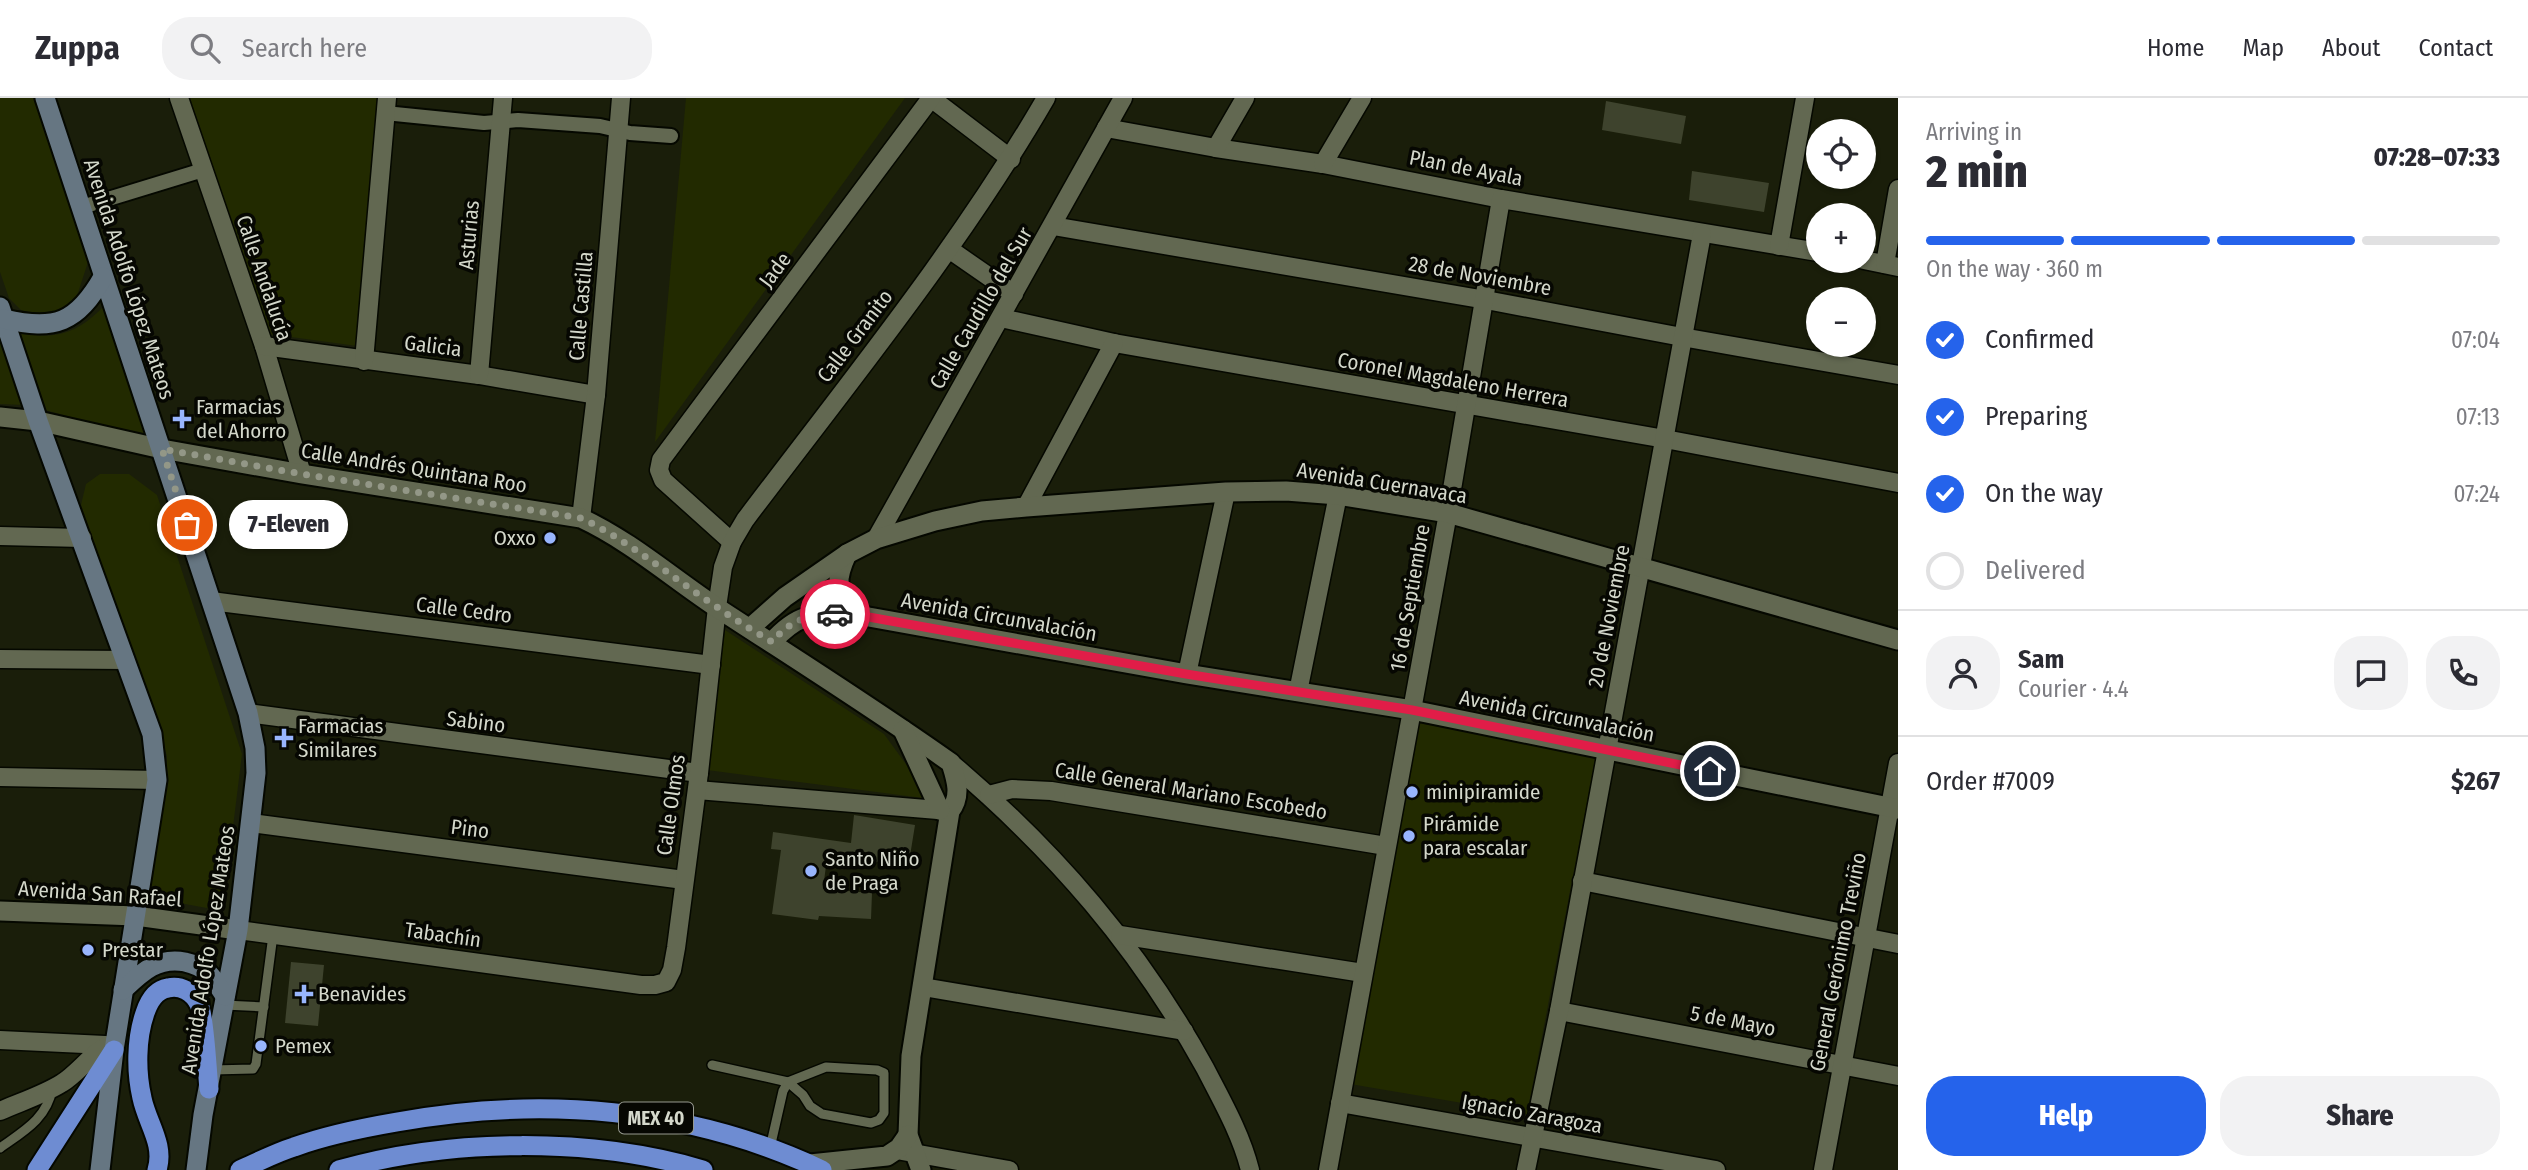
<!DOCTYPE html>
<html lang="en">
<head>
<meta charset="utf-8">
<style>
  body { margin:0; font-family:"Fira Sans Condensed",sans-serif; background:#f2f2f3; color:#2b2b33; height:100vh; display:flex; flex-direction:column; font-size:26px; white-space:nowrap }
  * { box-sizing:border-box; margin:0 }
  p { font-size:23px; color:#7c7c81 }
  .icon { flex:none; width:38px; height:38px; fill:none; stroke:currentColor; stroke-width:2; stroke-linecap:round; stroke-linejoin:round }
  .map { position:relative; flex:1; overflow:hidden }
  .details { display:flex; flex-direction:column; background:#fff; width:630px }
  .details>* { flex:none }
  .buttons { position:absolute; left:1806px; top:21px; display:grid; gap:14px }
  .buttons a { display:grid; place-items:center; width:70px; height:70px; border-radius:50%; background:#fff; box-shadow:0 2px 5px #0004; font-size:35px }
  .pin { position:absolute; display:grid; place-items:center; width:60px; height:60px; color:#fff; margin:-30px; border:4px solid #fff; border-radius:50%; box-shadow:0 2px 7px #0007 }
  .courier { position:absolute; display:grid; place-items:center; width:70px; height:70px; margin:-35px; border:5px solid #e11d48; border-radius:50%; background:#fff; color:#222; box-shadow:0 2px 9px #0007 }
  .bubble { position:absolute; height:49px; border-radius:24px; background:#fff; box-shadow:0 2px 5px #0004; font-size:23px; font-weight:800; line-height:49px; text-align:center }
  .head em { font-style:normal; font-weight:800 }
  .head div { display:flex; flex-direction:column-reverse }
  .head { display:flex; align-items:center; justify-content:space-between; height:119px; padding:0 28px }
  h1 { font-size:46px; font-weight:800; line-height:52px }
  .bar { display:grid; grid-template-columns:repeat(4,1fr); gap:10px 7px; align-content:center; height:84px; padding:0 28px }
  .bar i { height:9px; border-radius:5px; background:#e1e1e2 }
  .bar .selected { background:#2563eb }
  .bar p { grid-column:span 4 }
  .line { display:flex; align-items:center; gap:18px; padding:0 28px; border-top:2px solid #e1e1e2 }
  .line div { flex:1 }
  .round { display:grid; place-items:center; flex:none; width:74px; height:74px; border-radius:28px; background:#f2f2f3 }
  ol { padding:0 28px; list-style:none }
  li { display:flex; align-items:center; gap:21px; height:77px }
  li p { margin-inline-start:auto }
  li .icon { padding:7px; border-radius:50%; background:#2563eb; color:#fff; stroke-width:4 }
  li:last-child { color:#7c7c81 }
  li i { width:38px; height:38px; border:4px solid #e1e1e2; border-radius:50% }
  .cta { display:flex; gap:14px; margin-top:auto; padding:14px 28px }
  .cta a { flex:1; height:80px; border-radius:28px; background:#2563eb; color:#fff; font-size:28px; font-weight:800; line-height:80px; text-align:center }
  .cta a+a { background:#f2f2f3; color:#2b2b33 }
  header { display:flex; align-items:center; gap:42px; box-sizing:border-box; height:98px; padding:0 35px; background:#fff; border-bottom:2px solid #e1e1e2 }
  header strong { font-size:33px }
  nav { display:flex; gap:38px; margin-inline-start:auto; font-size:24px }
  .search { width:490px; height:63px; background:#f2f2f3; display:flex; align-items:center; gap:18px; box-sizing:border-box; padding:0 24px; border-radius:28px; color:#7c7c81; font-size:26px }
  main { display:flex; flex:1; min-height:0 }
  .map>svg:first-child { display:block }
</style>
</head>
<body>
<header>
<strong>Zuppa</strong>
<div class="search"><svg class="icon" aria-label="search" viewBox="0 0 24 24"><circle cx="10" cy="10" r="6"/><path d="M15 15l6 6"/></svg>Search here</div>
<nav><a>Home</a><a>Map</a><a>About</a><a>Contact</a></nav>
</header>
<main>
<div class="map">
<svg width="1898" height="1072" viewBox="0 0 1898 1072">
  <rect width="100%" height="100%" fill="#1a1e0a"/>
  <g fill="#222a00">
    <path d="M0 0H33L88 164 76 201 60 214 38 217 21 212 9 200 0 174Z"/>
    <path d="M190 0H378L357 248 269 236Z"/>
    <path d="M686 0H905L655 344Z"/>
    <path d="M104 208 148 340 45 312 15 233C53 243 76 237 104 208Z"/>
    <path d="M0 241 23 307 0 306Z"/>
    <path d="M100 376H129L157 397 242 656 224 802 212 811 158 801 151 790 166 684 167 658 81 407 86 386Z"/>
    <path d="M725 532 884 636 911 673 923 700 707 672Z"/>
    <path d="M1419 625 1596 658 1527 1016 1350 986Z"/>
  </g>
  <g fill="#3e432d">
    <path d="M1606 3 1686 18 1681 46 1602 32Z"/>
    <path d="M1692 73 1769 85 1764 114 1689 102Z"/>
    <path d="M854 717 915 727 910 758 894 757 872 766 827 760 823 791 872 795 871 821 819 818 818 822 772 816 781 752 771 751 773 734 851 745Z"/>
    <path d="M291 864 324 867 318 928 285 925Z"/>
  </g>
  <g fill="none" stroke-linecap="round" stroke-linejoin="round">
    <g stroke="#050800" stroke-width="12">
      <g id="service">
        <path d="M224 907 264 909"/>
        <path d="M712 967 788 984 783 993 770 1050"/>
        <path d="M826 969 877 972 884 975V1015L879 1022 871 1025 822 1016 810 1008 803 997 788 984Z"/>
        <path d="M212 972 253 971 256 966 273 837"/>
        <path d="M0 1050C22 1034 47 1021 52 991"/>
      </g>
    </g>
    <g stroke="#050800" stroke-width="18">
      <g id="pedestrian">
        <path d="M385 15 484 25 518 22 600 28 630 35 671 38"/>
        <path d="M82 109 203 72"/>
      </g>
    </g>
    <g stroke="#050800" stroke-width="21">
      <g id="minor">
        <path d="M179 0 264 248 302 376"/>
        <path d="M931 0 1011 61"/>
        <path d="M1106 30 1216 50 1323 66 1501 101 1818 154"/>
        <path d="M1216 50 1245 0"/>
        <path d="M1323 66 1362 0"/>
        <path d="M1053 128 1486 202 1682 239 1898 277"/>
        <path d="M1779 148 1805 0"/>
        <path d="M949 151 1014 196"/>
        <path d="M1864 162 1898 169"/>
        <path d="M1885 166 1898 91"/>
        <path d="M1001 220 1114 245 1665 341 1898 385"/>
        <path d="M264 248 479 277 596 297"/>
        <path d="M364 263 387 0"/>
        <path d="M479 277 503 0"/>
        <path d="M1026 409 1114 245"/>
        <path d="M581 420 596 297 621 0"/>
        <path d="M0 438 82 440"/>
        <path d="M876 441 1123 0"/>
        <path d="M732 444 663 382 659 372 661 362 931 0"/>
        <path d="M211 503 711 567"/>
        <path d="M0 561 125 562"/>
        <path d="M1187 576 1226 394"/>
        <path d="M1298 594 1338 397"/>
        <path d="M248 615 699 675"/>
        <path d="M951 665C1055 753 1139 850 1205 970 1222 1003 1241 1036 1250 1072"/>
        <path d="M0 679 157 682"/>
        <path d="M697 692 950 713"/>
        <path d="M989 697 1012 691 1051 693 1386 748"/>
        <path d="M251 725 684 782"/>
        <path d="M1582 783 1898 846"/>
        <path d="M238 832 641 887H655L666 884 672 872 676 850 699 675 717 509 723 469 732 444 745 422C849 284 959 150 1046 0"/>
        <path d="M1120 837 1363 875"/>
        <path d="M923 889 1184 933"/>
        <path d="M1559 913 1898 978"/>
        <path d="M0 942 105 947"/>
        <path d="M1340 1005 1716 1072"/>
        <path d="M0 1013C20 1004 43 997 62 985 79 975 96 949 115 945"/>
        <path d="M902 1053 1009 1072"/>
        <path d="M1328 1072 1448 415 1501 101"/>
        <path d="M1526 1072 1559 913 1702 136"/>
        <path d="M1823 1072 1898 665"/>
      </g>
    </g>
    <g stroke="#050800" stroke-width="23">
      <g id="tertiary">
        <path d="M0 319 38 323 162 351 302 376 581 420C632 444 672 480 719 511 797 562 875 611 951 665 956 681 962 698 950 713L911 958 908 1037 921 1072"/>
        <path d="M847 456C835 482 836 491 852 516"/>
        <path d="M750 530 785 499 847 456 876 441 935 423 982 413 1026 409 1226 394 1286 393 1338 397 1448 415 1898 542"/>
        <path d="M772 544C799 514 814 516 852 516L1187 576 1412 612 1898 711"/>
        <path d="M903 632 940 712"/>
        <path d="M0 813 136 818 238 832"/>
        <path d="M810 1066 887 1058 899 1050 908 1037"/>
      </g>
    </g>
    <g stroke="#050800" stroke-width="23">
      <g id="secondary">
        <path d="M45 0 248 615 255 650 256 675 238 832 203 1017 196 1072"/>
        <path d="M0 209 38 323 152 636 157 682 114 952 100 1072"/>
        <path d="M4 221C55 233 77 225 103 179"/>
        <path d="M123 892C142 874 157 859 185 864 194 866 202 869 209 876 215 882 220 891 225 898"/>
      </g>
    </g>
    <g stroke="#050800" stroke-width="23">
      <g id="trunk">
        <path d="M37 1072 114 952"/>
        <path d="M157 1072C165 1046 147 1025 142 1000 136 974 136 941 145 915 149 903 155 892 168 890 181 887 193 894 199 906 205 921 207 973 209 991"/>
        <path d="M240 1072C258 1064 275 1055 294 1049 327 1037 362 1030 397 1024 540 998 689 1009 822 1072"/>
        <path d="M339 1072C451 1040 591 1039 703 1072"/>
      </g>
    </g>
    <use href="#service" stroke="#626851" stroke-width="9"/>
    <use href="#pedestrian" stroke="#626851" stroke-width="14"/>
    <use href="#minor" stroke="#626851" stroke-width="18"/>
    <use href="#tertiary" stroke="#626851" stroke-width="19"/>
    <use href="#secondary" stroke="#667682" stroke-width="19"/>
    <use href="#trunk" stroke="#6e8cd2" stroke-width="19"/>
  </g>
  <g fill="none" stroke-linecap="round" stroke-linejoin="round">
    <path stroke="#939787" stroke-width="7" stroke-dasharray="0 12.6" d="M187 427 162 351 302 376 581 420C631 444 671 479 717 509 735 522 754 533 772 544 790 523 807 516 835 516"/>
    <path stroke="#e11d48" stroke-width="9" d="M835 516H852L1186 576 1412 612 1710 673"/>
  </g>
  <g fill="#98b5fd" stroke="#060702" stroke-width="2.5">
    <path d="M178.5 310.5h7v7h7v7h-7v7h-7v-7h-7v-7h7z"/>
    <circle cx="550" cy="440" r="7"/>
    <path d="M280.5 629.5h7v7h7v7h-7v7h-7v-7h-7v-7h7z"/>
    <circle cx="1412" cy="694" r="7"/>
    <circle cx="1409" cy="738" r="7"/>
    <circle cx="811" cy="773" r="7"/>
    <circle cx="88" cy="852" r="7"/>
    <path d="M300.5 885.5h7v7h7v7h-7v7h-7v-7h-7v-7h7z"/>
    <circle cx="261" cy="948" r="7"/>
  </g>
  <g text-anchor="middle" stroke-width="7" stroke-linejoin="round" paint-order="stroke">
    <rect fill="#060702" stroke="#96998f" stroke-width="2" x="619" y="1004.5" width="74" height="31" rx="5"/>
    <g font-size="19" font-weight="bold" fill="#d4d8cb">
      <text x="656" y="1027">MEX 40</text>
    </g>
    <g font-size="21" fill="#d4d8cb" stroke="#060702">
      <text transform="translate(1466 70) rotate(11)" y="7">Plan de Ayala</text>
      <text transform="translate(469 137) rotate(-85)" y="7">Asturias</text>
      <text transform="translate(775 172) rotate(-53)" y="7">Jade</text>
      <text transform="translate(1480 178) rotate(10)" y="7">28 de Noviembre</text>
      <text transform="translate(264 180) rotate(71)" y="7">Calle Andalucía</text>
      <text transform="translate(129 181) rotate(72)" y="7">Avenida Adolfo López Mateos</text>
      <text transform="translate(581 208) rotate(-85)" y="7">Calle Castilla</text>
      <text transform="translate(981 210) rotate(-60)" y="7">Calle Caudillo del Sur</text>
      <text transform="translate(855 238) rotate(-53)" y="7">Calle Granito</text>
      <text transform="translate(433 248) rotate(7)" y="7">Galicia</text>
      <text transform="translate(1453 282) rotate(10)" y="7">Coronel Magdaleno Herrera</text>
      <text transform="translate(414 370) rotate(9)" y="7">Calle Andrés Quintana Roo</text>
      <text transform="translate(1382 385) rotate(9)" y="7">Avenida Cuernavaca</text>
      <text transform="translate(1410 500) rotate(-80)" y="7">16 de Septiembre</text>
      <text transform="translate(464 512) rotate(7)" y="7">Calle Cedro</text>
      <text transform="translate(1609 518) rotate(-79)" y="7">20 de Noviembre</text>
      <text transform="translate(999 519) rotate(10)" y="7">Avenida Circunvalación</text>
      <text transform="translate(1557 618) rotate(11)" y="7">Avenida Circunvalación</text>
      <text transform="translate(476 624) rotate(7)" y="7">Sabino</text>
      <text transform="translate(1191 693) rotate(9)" y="7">Calle General Mariano Escobedo</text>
      <text transform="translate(671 707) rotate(-82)" y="7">Calle Olmos</text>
      <text transform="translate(470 731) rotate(7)" y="7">Pino</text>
      <text transform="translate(100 796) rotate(4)" y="7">Avenida San Rafael</text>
      <text transform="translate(443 837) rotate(8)" y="7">Tabachín</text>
      <text transform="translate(208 852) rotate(-81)" y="7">Avenida Adolfo López Mateos</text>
      <text transform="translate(1838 864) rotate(-79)" y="7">General Gerónimo Treviño</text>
      <text transform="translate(1733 923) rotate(11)" y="7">5 de Mayo</text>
      <text transform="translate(1532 1016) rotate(10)" y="7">Ignacio Zaragoza</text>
    </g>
    <g font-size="21" fill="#d4d8cb" stroke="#060702" text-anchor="start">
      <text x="196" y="316">Farmacias<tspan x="196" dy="24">del Ahorro</tspan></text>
      <text x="536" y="447" text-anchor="end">Oxxo</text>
      <text x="298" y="635">Farmacias<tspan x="298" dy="24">Similares</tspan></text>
      <text x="1426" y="701">minipiramide</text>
      <text x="1423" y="733">Pirámide<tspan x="1423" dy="24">para escalar</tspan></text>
      <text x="825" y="768">Santo Niño<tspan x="825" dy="24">de Praga</tspan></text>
      <text x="102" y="859">Prestar</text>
      <text x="318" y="903">Benavides</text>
      <text x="275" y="955">Pemex</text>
    </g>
  </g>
</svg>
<div class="buttons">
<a><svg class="icon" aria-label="locate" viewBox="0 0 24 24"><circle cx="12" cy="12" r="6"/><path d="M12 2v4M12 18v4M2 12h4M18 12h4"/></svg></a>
<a>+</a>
<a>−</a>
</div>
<div class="pin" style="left:187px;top:427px;background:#ea580c"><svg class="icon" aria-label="bag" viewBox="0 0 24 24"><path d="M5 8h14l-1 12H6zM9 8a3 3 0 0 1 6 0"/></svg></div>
<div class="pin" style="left:1710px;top:673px;background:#1f2937"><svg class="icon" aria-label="home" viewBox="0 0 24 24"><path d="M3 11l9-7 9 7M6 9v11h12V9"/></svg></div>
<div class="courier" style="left:835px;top:516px"><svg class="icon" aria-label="car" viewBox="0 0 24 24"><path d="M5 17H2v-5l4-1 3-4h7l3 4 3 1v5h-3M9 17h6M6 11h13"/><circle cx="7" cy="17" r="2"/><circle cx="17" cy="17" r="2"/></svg></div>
<div class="bubble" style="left:229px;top:402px;width:119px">7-Eleven</div>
</div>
<section class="details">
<div class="head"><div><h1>2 min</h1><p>Arriving in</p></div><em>07:28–07:33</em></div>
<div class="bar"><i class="selected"></i><i class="selected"></i><i class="selected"></i><i></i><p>On the way · 360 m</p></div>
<ol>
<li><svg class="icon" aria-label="check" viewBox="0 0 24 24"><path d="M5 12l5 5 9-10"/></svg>Confirmed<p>07:04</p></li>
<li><svg class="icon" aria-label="check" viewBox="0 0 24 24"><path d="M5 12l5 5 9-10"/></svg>Preparing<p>07:13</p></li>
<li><svg class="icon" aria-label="check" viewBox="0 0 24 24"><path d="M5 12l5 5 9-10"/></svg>On the way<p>07:24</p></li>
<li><i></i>Delivered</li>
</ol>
<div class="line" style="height:126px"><a class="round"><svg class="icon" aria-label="person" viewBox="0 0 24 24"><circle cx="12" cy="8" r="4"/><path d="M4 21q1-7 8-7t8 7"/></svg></a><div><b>Sam</b><p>Courier · 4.4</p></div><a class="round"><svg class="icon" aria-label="chat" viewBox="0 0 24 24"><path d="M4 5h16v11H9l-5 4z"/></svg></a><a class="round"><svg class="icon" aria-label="phone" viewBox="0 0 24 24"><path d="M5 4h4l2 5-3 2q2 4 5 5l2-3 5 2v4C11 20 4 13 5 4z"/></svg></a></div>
<div class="line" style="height:91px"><div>Order #7009</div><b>$267</b></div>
<div class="cta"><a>Help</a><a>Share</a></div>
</section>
</main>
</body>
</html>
